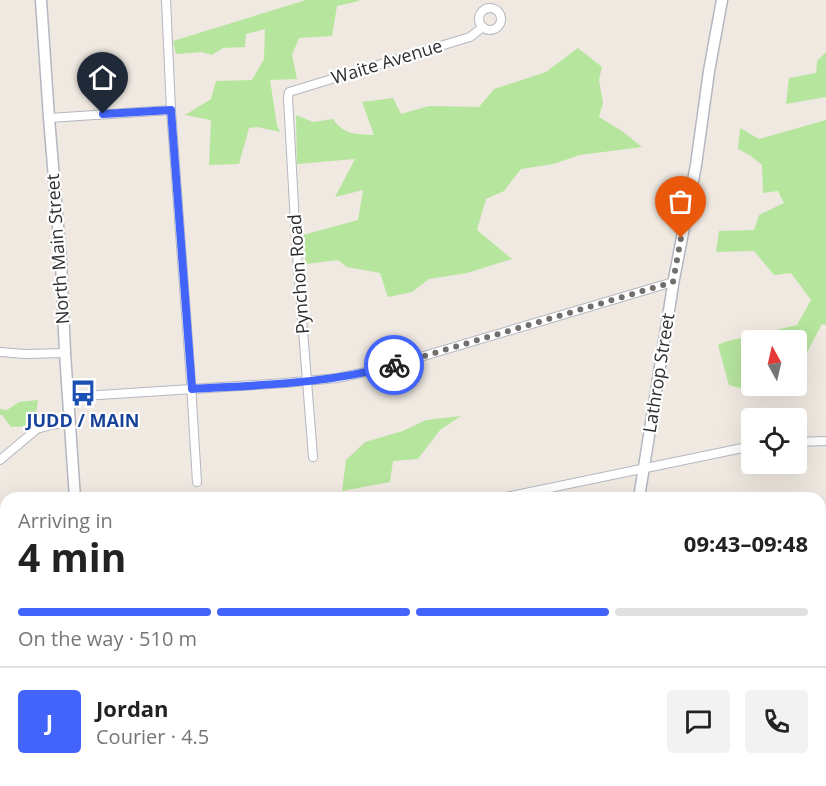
<!DOCTYPE html>
<html lang="en">
<head>
<meta charset="utf-8">
<style>
  body { margin:0; font-family:"Open Sans",sans-serif; background:#f2f2f2; color:#222; height:100vh; display:flex; flex-direction:column; font-size:22px; white-space:nowrap }
  * { box-sizing:border-box; margin:0 }
  p { font-size:20px; color:#767676 }
  .icon { flex:none; width:33px; height:33px; fill:none; stroke:currentColor; stroke-width:2; stroke-linecap:round; stroke-linejoin:round }
  .map { position:relative; flex:1; overflow:hidden }
  .sheet { position:absolute; left:0px; top:492px; width:826px; height:294px; display:flex; flex-direction:column; background:#fff; border-radius:18px 18px 0 0; box-shadow:0 6px 24px #0002 }
  .sheet>* { flex:none }
  .needle { width:39px; rotate:352deg }
  .buttons { position:absolute; left:741px; top:330px; display:grid; gap:12px }
  .buttons a { display:grid; place-items:center; width:66px; height:66px; border-radius:6px; background:#fff; box-shadow:0 6px 24px #0002; font-size:30px }
  .pin { position:absolute; display:grid; place-items:center; width:51px; height:51px; color:#fff; margin:-62px -26px; border-radius:50% 50% 50% 0; rotate:-45deg; box-shadow:0 0 6px #0007 }
  .pin .icon { rotate:45deg }
  .courier { position:absolute; display:grid; place-items:center; width:60px; height:60px; margin:-30px; border:4px solid #4264fb; border-radius:50%; background:#fff; color:#222; box-shadow:0 2px 8px #0007 }
  .summary em { font-style:normal; font-weight:700 }
  .summary div { display:flex; flex-direction:column-reverse }
  .summary { display:flex; align-items:center; justify-content:space-between; height:102px; padding:0 18px }
  h1 { font-size:39px; font-weight:700; line-height:45px }
  .bar { display:grid; grid-template-columns:repeat(4,1fr); gap:9px 6px; align-content:center; height:72px; padding:0 18px }
  .bar i { height:8px; border-radius:4px; background:#e0e0e0 }
  .bar .on { background:#4264fb }
  .bar p { grid-column:span 4 }
  .line { display:flex; align-items:center; gap:15px; padding:0 18px; border-top:2px solid #e0e0e0 }
  .line div { flex:1 }
  .round { display:grid; place-items:center; flex:none; width:63px; height:63px; border-radius:6px; background:#f2f2f2 }
  .map>svg:first-child { display:block }
</style>
</head>
<body>
<div class="map">
<svg width="826" height="786" viewBox="0 0 826 786">
  <rect width="100%" height="100%" fill="#efe9e1"/>
  <g fill="#b6e59e">
    <path d="M306 0H359V1L337 6 332 36 299 38 292 55 297 79 270 80 277 125 280 132 257 127 249 128 239 164 209 165 211 120 185 115 211 99 216 81 252 80 264 59 265 29 246 34 245 47 223 48 212 55 202 52 176 54 173 41Z"/>
    <path d="M578 48 602 67 599 80 603 103 599 117 622 131 642 147 580 155 553 164 521 169 504 191 486 199 477 230 512 259 467 273 429 279 412 292 388 297 380 273 347 267 338 260 306 264 303 235 358 220 363 190 335 197 355 159 297 164 296 115 313 122 333 119C344 135 355 134 374 135L362 102 393 98 401 114 429 106 479 107 494 89 546 72Z"/>
    <path d="M826 52V97L786 104 789 78 816 73 817 61Z"/>
    <path d="M826 120V325L822 324 797 371 796 340H752V386H754L750 391 729 385 718 345 724 342 797 325 811 300 791 273 774 275 754 251 716 252 719 231 754 230 759 215 784 203 778 191 763 193 762 165 751 156 738 149 740 128 759 139Z"/>
    <path d="M38 400 35 423 29 426 11 427 2 415H0V409L7 410 19 402Z"/>
    <path d="M461 416 440 430 418 459 393 461 390 482 342 491 346 460 365 442 403 431 426 420Z"/>
    <path d="M502 780H587L586 786 552 782 538 786H502Z"/>
  </g>
  <g fill="none" stroke-linecap="round" stroke-linejoin="round">
    <g stroke="#b4b7c1" stroke-width="10">
      <g id="street">
        <path d="M166 0 171 110 190 368 197 482"/>
        <circle cx="490" cy="19" r="11"/>
        <path d="M49 118 171 110"/>
        <path d="M0 352 25 354 65 353"/>
        <path d="M68 397 285 383 337 378 380 369 673 282"/>
        <path d="M796 442 826 441"/>
        <path d="M313 457 296 242 288 98 289 92 470 37 483 27"/>
        <path d="M0 460 37 429 51 425 70 422"/>
        <path d="M501 498 752 446"/>
        <path d="M820 579H826"/>
        <path d="M820 713 826 715"/>
        <path d="M183 786V780"/>
        <path d="M301 786H307"/>
        <path d="M341 786 350 780"/>
      </g>
    </g>
    <g stroke="#b4b7c1" stroke-width="13">
      <g id="secondary">
        <path d="M41 0 49 118 61 262 65 353 75 498"/>
        <path d="M639 498 674 279 696 165 709 71 722 0"/>
        <path d="M75 786 77 780"/>
        <path d="M595 786 596 780"/>
      </g>
    </g>
    <use href="#street" stroke="#fff" stroke-width="8"/>
    <use href="#secondary" stroke="#fff" stroke-width="10"/>
  </g>
  <g fill="none" stroke-linecap="round" stroke-linejoin="round">
    <path stroke="#726f6d" stroke-width="6" stroke-dasharray="0 10.8" d="M394 365 673 282 681 238"/>
    <path stroke="#4264fb" stroke-width="8" d="M103 114 171 110 192 389C259 385 329 384 394 365"/>
  </g>
  <defs>
    <g id="bus-bare" transform="scale(2.07)"><path d="M-5-6H5V4H4V6H2V4H-2V6H-4V4H-5ZM-3.5-4V0h7V-4ZM-3.5 1.2v1.5H-2V1.2ZM2 1.2v1.5H3.5V1.2Z" fill="#1a4fb4" stroke="#fff" stroke-width="2.5" paint-order="stroke"/></g>
  </defs>
  <g fill-rule="evenodd">
    <use href="#bus-bare" x="83" y="393"/>
  </g>
  <g text-anchor="middle" stroke-width="4.5" stroke-linejoin="round" paint-order="stroke">
    <g font-size="18" fill="#2e2e2e" stroke="#fff">
      <text transform="translate(387 62) rotate(-17)" y="6">Waite Avenue</text>
      <text transform="translate(58 249) rotate(-94)" y="6">North Main Street</text>
      <text transform="translate(299 274) rotate(-94)" y="6">Pynchon Road</text>
      <text transform="translate(659 373) rotate(-81)" y="6">Lathrop Street</text>
    </g>
    <g font-size="18" font-weight="bold" fill="#164399" stroke="#fff">
      <text x="83" y="427">JUDD / MAIN</text>
    </g>
  </g>
</svg>
<div class="buttons">
<a><svg class="needle" viewBox="-14 -14 28 28"><path d="M0-13l5 13h-10z" fill="#e53935"/><path d="M0 13l5-13h-10z" fill="#767676"/></svg></a>
<a><svg class="icon" aria-label="locate" viewBox="0 0 24 24"><circle cx="12" cy="12" r="6"/><path d="M12 2v4M12 18v4M2 12h4M18 12h4"/></svg></a>
</div>
<div class="pin" style="left:681px;top:238px;background:#ea580c"><svg class="icon" aria-label="bag" viewBox="0 0 24 24"><path d="M5 8h14l-1 12H6zM9 8a3 3 0 0 1 6 0"/></svg></div>
<div class="pin" style="left:103px;top:114px;background:#1f2937"><svg class="icon" aria-label="home" viewBox="0 0 24 24"><path d="M3 11l9-7 9 7M6 9v11h12V9"/></svg></div>
<div class="courier" style="left:394px;top:365px"><svg class="icon" aria-label="bike" viewBox="0 0 24 24"><circle cx="6" cy="16" r="4"/><circle cx="18" cy="16" r="4"/><path d="M6 16l4-8h5l3 8M10 8l3 8H6M13 5h3"/></svg></div>
<section class="sheet">
<div class="summary"><div><h1>4 min</h1><p>Arriving in</p></div><em>09:43–09:48</em></div>
<div class="bar"><i class="on"></i><i class="on"></i><i class="on"></i><i></i><p>On the way · 510 m</p></div>
<div class="line" style="height:108px"><b class="round" style="background:#4264fb;color:#fff">J</b><div><b>Jordan</b><p>Courier · 4.5</p></div><a class="round"><svg class="icon" aria-label="chat" viewBox="0 0 24 24"><path d="M4 5h16v11H9l-5 4z"/></svg></a><a class="round"><svg class="icon" aria-label="phone" viewBox="0 0 24 24"><path d="M5 4h4l2 5-3 2q2 4 5 5l2-3 5 2v4C11 20 4 13 5 4z"/></svg></a></div>
</section>
</div>
</body>
</html>
